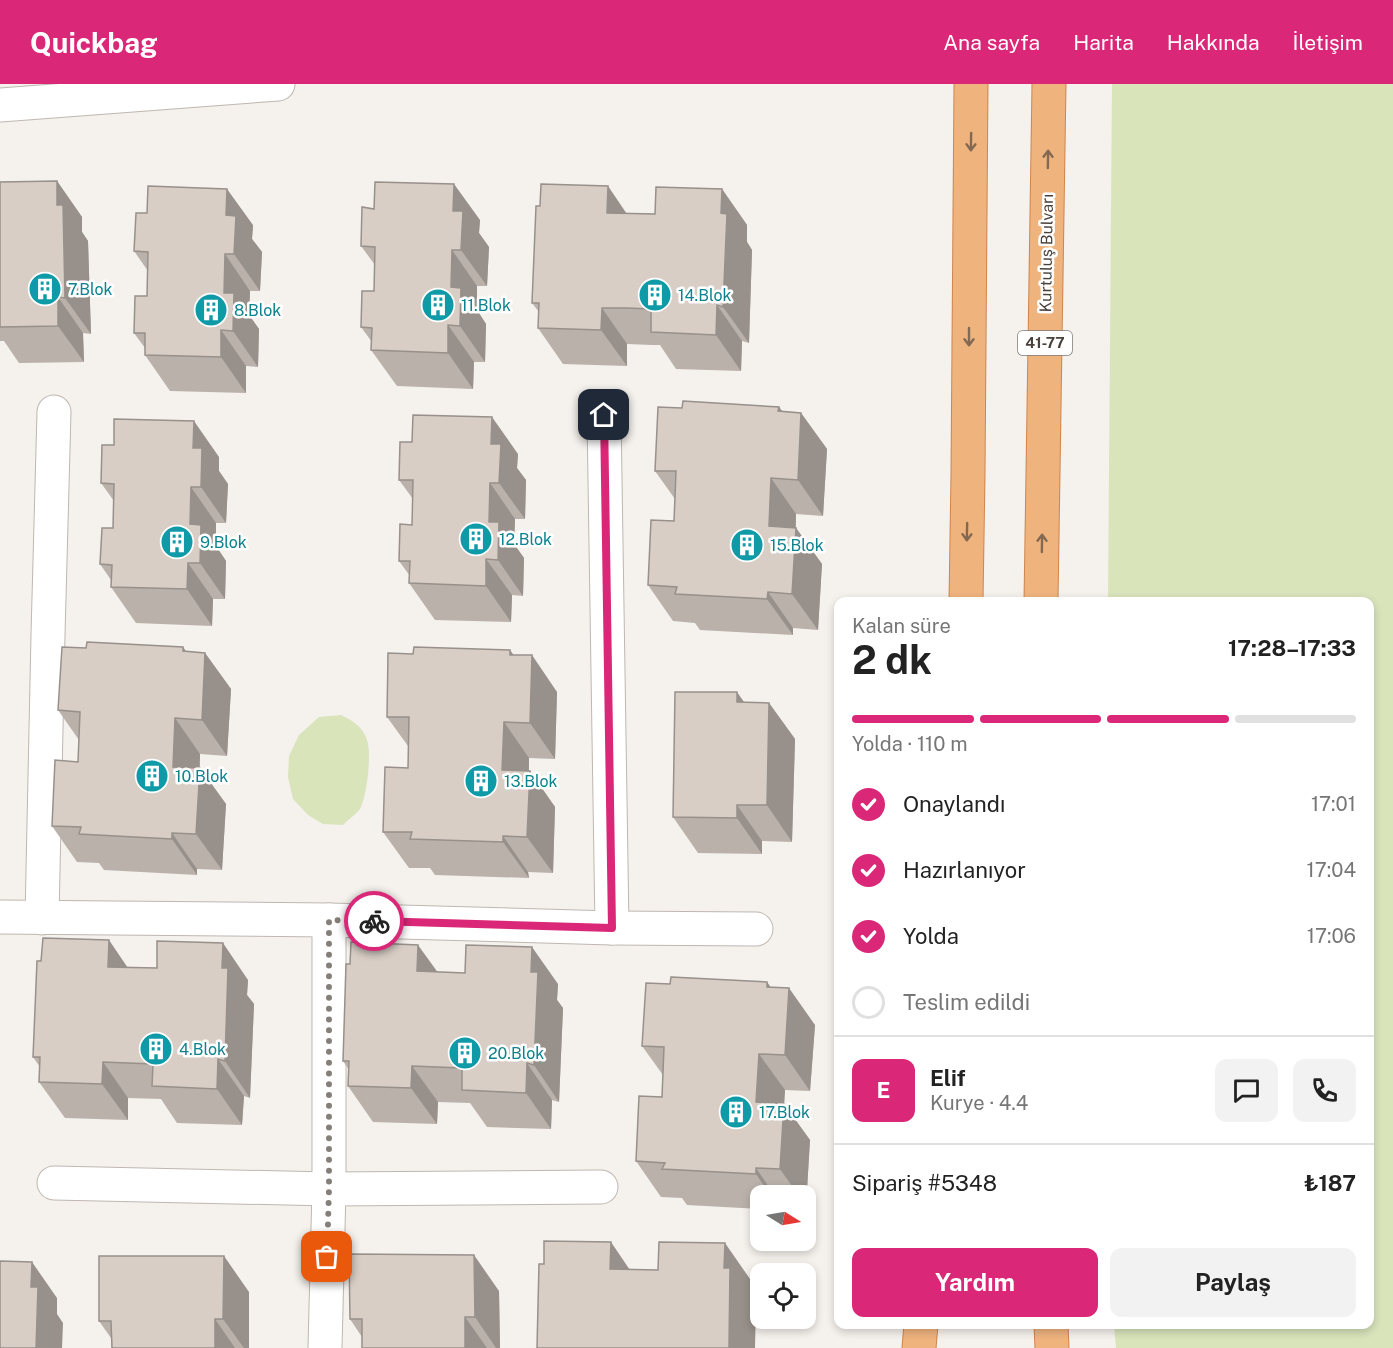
<!DOCTYPE html>
<html lang="tr">
<head>
<meta charset="utf-8">
<style>
  body { margin:0; font-family:"Public Sans",sans-serif; background:#f2f2f2; color:#222; height:100vh; display:flex; flex-direction:column; font-size:22px; white-space:nowrap }
  * { box-sizing:border-box; margin:0 }
  p { font-size:20px; color:#767676 }
  .icon { flex:none; width:33px; height:33px; fill:none; stroke:currentColor; stroke-width:2; stroke-linecap:round; stroke-linejoin:round }
  .map { position:relative; flex:1; overflow:hidden }
  .details { position:absolute; left:834px; top:513px; width:540px; height:732px; display:flex; flex-direction:column; background:#fff; border-radius:12px; box-shadow:0 3px 9px #0003 }
  .details>* { flex:none }
  .needle { width:39px; rotate:101deg }
  .buttons { position:absolute; left:750px; top:1101px; display:grid; gap:12px }
  .buttons a { display:grid; place-items:center; width:66px; height:66px; border-radius:12px; background:#fff; box-shadow:0 3px 9px #0003; font-size:30px }
  .pin { position:absolute; display:grid; place-items:center; width:51px; height:51px; color:#fff; margin:-26px; border-radius:12px; box-shadow:0 3px 9px #0006 }
  .courier { position:absolute; display:grid; place-items:center; width:60px; height:60px; margin:-30px; border:4px solid #db2777; border-radius:50%; background:#fff; color:#222; box-shadow:0 2px 8px #0007 }
  .head em { font-style:normal; font-weight:700 }
  .head div { display:flex; flex-direction:column-reverse }
  .head { display:flex; align-items:center; justify-content:space-between; height:102px; padding:0 18px }
  h1 { font-size:39px; font-weight:700; line-height:45px }
  .bar { display:grid; grid-template-columns:repeat(4,1fr); gap:9px 6px; align-content:center; height:72px; padding:0 18px }
  .bar i { height:8px; border-radius:4px; background:#e0e0e0 }
  .bar .active { background:#db2777 }
  .bar p { grid-column:span 4 }
  .line { display:flex; align-items:center; gap:15px; padding:0 18px; border-top:2px solid #e0e0e0 }
  .line div { flex:1 }
  .round { display:grid; place-items:center; flex:none; width:63px; height:63px; border-radius:12px; background:#f2f2f2 }
  ol { padding:0 18px; list-style:none }
  li { display:flex; align-items:center; gap:18px; height:66px }
  li p { margin-inline-start:auto }
  li .icon { padding:6px; border-radius:50%; background:#db2777; color:#fff; stroke-width:4 }
  li:last-child { color:#767676 }
  li i { width:33px; height:33px; border:3px solid #e0e0e0; border-radius:50% }
  .cta { display:flex; gap:12px; margin-top:auto; padding:12px 18px }
  .cta a { flex:1; height:69px; border-radius:12px; background:#db2777; color:#fff; font-size:24px; font-weight:700; line-height:69px; text-align:center }
  .cta a+a { background:#f2f2f2; color:#222 }
  header { display:flex; align-items:center; gap:36px; box-sizing:border-box; height:84px; padding:0 30px; background:#db2777; color:#fff }
  header strong { font-size:28px }
  nav { display:flex; gap:33px; margin-inline-start:auto; font-size:21px }
  .map>svg:first-child { display:block }
</style>
</head>
<body>
<header>
<strong>Quickbag</strong>
<nav><a>Ana sayfa</a><a>Harita</a><a>Hakkında</a><a>İletişim</a></nav>
</header>
<div class="map">
<svg width="1393" height="1264" viewBox="0 0 1393 1264">
  <rect width="100%" height="100%" fill="#f5f1ed"/>
  <g fill="#d9e4bb">
    <path d="M1112 0H1393V1264H1116L1114 1241 1370 1240V518L1108 517Z"/>
    <path d="M341 631C352 636 363 643 367 656 372 670 367 711 360 725 356 730 348 736 343 741L323 740 308 731 293 715 288 693 289 672 299 651 319 633Z"/>
  </g>
  <g fill="none" stroke-linecap="round" stroke-linejoin="round">
    <g stroke="#bfb7b0" stroke-width="35">
      <g id="street">
        <path d="M0 21 278 0"/>
        <path d="M604 331 612 844"/>
        <path d="M0 833 329 836 612 844 756 845"/>
        <path d="M42 834 48 551 54 328"/>
        <path d="M54 1099 329 1105 601 1103"/>
        <path d="M325 1264 329 1105V836"/>
      </g>
    </g>
    <g stroke="#ce854e" stroke-width="35">
      <g id="highway">
        <path d="M966 518 968 390 971 0"/>
        <path d="M1041 518 1049 0"/>
        <path d="M1051 1240 1052 1264"/>
        <path d="M919 1264 921 1240"/>
      </g>
    </g>
    <use href="#street" stroke="#fff" stroke-width="33"/>
    <use href="#highway" stroke="#efb37e" stroke-width="33"/>
  </g>
  <g fill="#bab1aa">
    <path d="M57 97 82 133V148L88 157 91 250 83 249 84 278 19 279 4 257H0V98Z"/>
    <path d="M722 105 747 141V158L752 166 749 259 742 257 741 287 676 285 660 261H652L627 260V282L563 280 538 244 539 228 532 219 540 122 627 129 655 130Z"/>
    <path d="M374 125 480 136 479 149 489 163 487 202H477V226L486 240 485 278H474L473 305 397 302 371 266 372 258 361 243 374 207 375 181 361 162Z"/>
    <path d="M253 141 252 155 262 168 260 207H250L249 231 259 245 258 283 246 282V309L170 307 145 271V264L134 249 147 212 148 187 134 167Z"/>
    <path d="M779 323 783 328 801 329 827 365 823 432 796 430V444L822 480 818 546 793 544V551L700 546 695 539 673 537 648 501 674 437 675 415 655 387 682 324Z"/>
    <path d="M518 370 517 384 526 396 525 435H515L514 460 524 474 523 512 512 511 511 538 435 536 409 499 410 492 399 477 412 441 413 415 399 396Z"/>
    <path d="M219 373V387L228 400 226 439H216V462L226 477 225 515H213L212 542 136 539 111 503V496L100 480 113 444 114 417 101 399Z"/>
    <path d="M183 563 186 568 205 569 231 605 227 672 200 670V684L226 720 222 786 197 785V791L104 786 99 779 77 778 52 742 78 678 79 656 58 626 86 564Z"/>
    <path d="M510 566 513 571 557 608 555 675 529 674V687H530L555 723 553 789 528 788 529 794 435 791 430 784H409L383 748 408 684V662L387 633 413 570Z"/>
    <path d="M744 618 769 619 795 655 792 758 762 757V770L698 769 673 733Z"/>
    <path d="M128 884 248 896 247 911 254 920 250 1014 244 1012 242 1041 177 1039 161 1015 128 1014V1036L65 1034 39 998 40 983 33 973Z"/>
    <path d="M437 888 558 900 557 916 563 924 559 1018 552 1016 551 1045 487 1043 470 1019 438 1018 437 1040 373 1038 348 1002 349 986 343 977Z"/>
    <path d="M767 898 770 903 815 941 810 1007 785 1006 784 1020 810 1056 806 1122V1112H760V1125L687 1121 682 1114 661 1113 636 1077 662 1013 663 991 642 962 670 900Z"/>
    <path d="M499 1207 500 1264H362V1253L350 1235Z"/>
    <path d="M249 1208V1264H112L111 1254 99 1237Z"/>
  </g>
  <g fill="#97908b">
    <path d="M57 97 82 133V148L88 157 91 250 65 214 57 121Z"/>
    <path d="M454 100 480 136 479 149 489 163 487 202 461 166 453 127Z"/>
    <path d="M608 102 633 139 607 129Z"/>
    <path d="M227 105 253 141 252 155 262 168 260 207 234 170 226 131Z"/>
    <path d="M722 105 747 141V158L752 166 749 259 723 223 721 129Z"/>
    <path d="M452 166 477 202V226L486 240 485 278 460 242 451 203Z"/>
    <path d="M225 170 250 207 249 231 259 245 258 283 233 247 224 209Z"/>
    <path d="M58 213 83 249 84 278 58 242Z"/>
    <path d="M717 221 742 257 741 287 716 251Z"/>
    <path d="M602 224 627 260V282L601 246Z"/>
    <path d="M448 241 474 278 473 305 448 269Z"/>
    <path d="M221 246 246 282V309L221 273Z"/>
    <path d="M779 323 800 352 801 329 827 365 823 432 798 396 778 327Z"/>
    <path d="M492 333 518 370 517 384 526 396 525 435 499 399 491 360Z"/>
    <path d="M194 337 219 373V387L228 400 226 439 201 403 193 364Z"/>
    <path d="M771 394 796 430 794 479 769 442Z"/>
    <path d="M490 399 515 435 514 460 524 474 523 512 498 476 489 438Z"/>
    <path d="M191 403 216 439V462L226 477 225 515 200 479 190 440Z"/>
    <path d="M796 444 822 480 818 546 792 510Z"/>
    <path d="M486 475 512 511 511 538 486 502Z"/>
    <path d="M188 479 213 515 212 542 187 505Z"/>
    <path d="M768 508 793 544V551L767 515Z"/>
    <path d="M183 563 204 593 205 569 231 605 227 672 202 636 183 567Z"/>
    <path d="M510 566 531 596 532 571 557 608 555 675 530 639 510 571Z"/>
    <path d="M737 608 763 645 737 618Z"/>
    <path d="M769 619 795 655 792 758 767 721Z"/>
    <path d="M175 634 200 670 198 717 200 684 226 720 222 786 196 750 173 683Z"/>
    <path d="M504 638 529 674 528 722 502 686Z"/>
    <path d="M530 687 555 723 553 789 527 753Z"/>
    <path d="M737 721 762 757V770L737 734Z"/>
    <path d="M172 749 197 785V791L172 755Z"/>
    <path d="M503 752 528 788 529 794 503 758Z"/>
    <path d="M109 856 134 893 108 883Z"/>
    <path d="M223 859 248 896 247 911 254 920 250 1014 225 977 222 884Z"/>
    <path d="M418 861 444 897 417 887Z"/>
    <path d="M532 863 558 900 557 916 563 924 559 1018 534 981 531 888Z"/>
    <path d="M767 898 788 928 789 904 815 941 810 1007 785 971 767 903Z"/>
    <path d="M759 970 785 1006 782 1054 756 1018Z"/>
    <path d="M218 975 244 1012 242 1041 217 1005Z"/>
    <path d="M103 978 128 1014V1036L102 1000Z"/>
    <path d="M527 979 552 1016 551 1045 526 1009Z"/>
    <path d="M412 982 438 1018 437 1040 411 1004Z"/>
    <path d="M784 1020 810 1056 806 1122V1112H799L780 1085Z"/>
    <path d="M756 1084 775 1112H771L756 1090Z"/>
    <path d="M611 1158 636 1195 610 1185Z"/>
    <path d="M725 1159 750 1195V1211L756 1220 755 1264H729L724 1184Z"/>
    <path d="M474 1171 499 1207 500 1264H496L475 1233Z"/>
    <path d="M224 1172 249 1208V1264H244L223 1235Z"/>
    <path d="M32 1178 57 1214V1230L63 1239 62 1264H36L31 1203Z"/>
    <path d="M465 1233 487 1264H465Z"/>
    <path d="M215 1235 235 1264H215Z"/>
  </g>
  <g fill="#d8cec6" stroke="#97908b" stroke-width="1.5">
    <path d="M57 97V121H63L65 214 58 213V242L0 243V98Z"/>
    <path d="M375 98 454 100 453 127H463L461 166H452L451 203 461 204 460 242 448 241V269L371 266 372 244 361 243 362 207H374L375 163 361 162 362 123 374 125Z"/>
    <path d="M541 100 608 102 607 129 655 130 656 103 722 105 721 129 727 130 723 223 717 221 716 251 651 248V225L627 224H602L601 246 538 244 539 219H532L536 122H540Z"/>
    <path d="M148 102 227 105 226 131 236 132 234 170H225L224 209H234L233 247 221 246V273L145 271V249H134L135 212H147L148 168 134 167 136 129H147Z"/>
    <path d="M683 317 779 323 778 327 801 329 798 396 771 394 769 442 796 444 792 510 768 508 767 515 675 510 677 503 648 501 651 436 674 437 675 413 676 387H655L658 323 682 324Z"/>
    <path d="M413 331 492 333 491 360H501L499 399H490L489 438H499L498 476 486 475V502L409 499 410 477H399L400 440 412 441 413 396H399L400 358H412Z"/>
    <path d="M114 335 194 337 193 364H202L201 403H191L190 440 201 441 200 479H188L187 505 111 503 112 481 100 480 102 444H113L114 400 101 399 102 361H114Z"/>
    <path d="M87 558 183 563V567L205 569 202 636 175 634 173 683 200 684 196 750 172 749V755L79 750 81 743 52 742 55 676 78 678 80 628 58 626 62 563 86 564Z"/>
    <path d="M414 563 510 566V571H532L530 639 504 638 502 686 530 687 527 753 503 752V758L410 755 412 748H383L385 683 408 684 409 633H387L388 569 413 570Z"/>
    <path d="M675 608H737V618L769 619 767 721H737V734L673 733Z"/>
    <path d="M43 854 109 856 108 883 157 884V857L223 859 222 884H228L225 977 218 975 217 1005 152 1002 153 980 103 978 102 1000 39 998 40 973H33L37 877H41Z"/>
    <path d="M351 858 418 861 417 887 465 889 466 861 532 863 531 888H538L534 981 527 979 526 1009 462 1006V984L412 982 411 1004 348 1002 349 977H343L346 880H350Z"/>
    <path d="M671 893 767 898V903L789 904 785 971 759 970 756 1018 784 1020 780 1085 756 1084V1090L662 1085 665 1079 636 1077 639 1012 662 1013 664 963 642 962 646 899 670 900Z"/>
    <path d="M544 1157 611 1158 610 1185 658 1186 659 1158 725 1159 724 1184H730L729 1264H537L539 1180H544Z"/>
    <path d="M349 1170 474 1171 475 1233H465V1264H362V1235H350Z"/>
    <path d="M99 1172H224L223 1235H215V1264H112L111 1237H99Z"/>
    <path d="M0 1177 32 1178 31 1203H38L36 1264H0Z"/>
  </g>
  <defs><path id="oneway-shaft" d="M-6 0H5M1.5-3L5.5 0L1.5 3" fill="none" stroke-width="1.6" stroke-linecap="round" stroke-linejoin="round" transform="scale(1.5)"/></defs>
  <g stroke="#836952">
    <use href="#oneway-shaft" transform="translate(971 58) rotate(91)"/>
    <use href="#oneway-shaft" transform="translate(1048 75) rotate(-89)"/>
    <use href="#oneway-shaft" transform="translate(969 253) rotate(90)"/>
    <use href="#oneway-shaft" transform="translate(967 448) rotate(91)"/>
    <use href="#oneway-shaft" transform="translate(1042 459) rotate(-89)"/>
  </g>
  <g fill="none" stroke-linecap="round" stroke-linejoin="round">
    <path stroke="#857f79" stroke-width="6" stroke-dasharray="0 10.8" d="M327 1173 329 1105V836L374 837"/>
    <path stroke="#db2777" stroke-width="8" d="M374 837 612 844 604 331"/>
  </g>
  <defs>
    <g id="building-disc" transform="scale(1.725)"><circle r="9.5" fill="#0f9aa8" stroke="#fff"/><path d="M-4-6H4V6H1V3H-1V6H-4ZM-2.5-4.3h1.7v1.8h-1.7ZM.8-4.3h1.7v1.8H.8ZM-2.5-1h1.7V.8h-1.7ZM.8-1h1.7V.8H.8Z" fill="#fff"/></g>
  </defs>
  <g fill-rule="evenodd">
    <use href="#building-disc" x="45" y="205"/>
    <use href="#building-disc" x="655" y="211"/>
    <use href="#building-disc" x="438" y="221"/>
    <use href="#building-disc" x="211" y="226"/>
    <use href="#building-disc" x="476" y="455"/>
    <use href="#building-disc" x="177" y="458"/>
    <use href="#building-disc" x="747" y="461"/>
    <use href="#building-disc" x="152" y="692"/>
    <use href="#building-disc" x="481" y="697"/>
    <use href="#building-disc" x="156" y="965"/>
    <use href="#building-disc" x="465" y="969"/>
    <use href="#building-disc" x="736" y="1028"/>
  </g>
  <g text-anchor="middle" stroke-width="5" stroke-linejoin="round" paint-order="stroke">
    <rect fill="#fff" stroke="#807a76" stroke-width="1.5" x="1018" y="247" width="54" height="24" rx="4.5"/>
    <g font-size="15" font-weight="bold" fill="#49413b">
      <text x="1045" y="264">41-77</text>
    </g>
    <g font-size="16" fill="#49413b" stroke="#fff">
      <text transform="translate(1046 169) rotate(-89)" y="6">Kurtuluş Bulvarı</text>
    </g>
    <g font-size="16" fill="#0d838f" stroke="#fff" text-anchor="start">
      <text x="68" y="211">7.Blok</text>
      <text x="678" y="217">14.Blok</text>
      <text x="461" y="227">11.Blok</text>
      <text x="234" y="232">8.Blok</text>
      <text x="499" y="461">12.Blok</text>
      <text x="200" y="464">9.Blok</text>
      <text x="770" y="467">15.Blok</text>
      <text x="175" y="698">10.Blok</text>
      <text x="504" y="703">13.Blok</text>
      <text x="179" y="971">4.Blok</text>
      <text x="488" y="975">20.Blok</text>
      <text x="759" y="1034">17.Blok</text>
    </g>
  </g>
</svg>
<div class="buttons">
<a><svg class="needle" viewBox="-14 -14 28 28"><path d="M0-13l5 13h-10z" fill="#e53935"/><path d="M0 13l5-13h-10z" fill="#767676"/></svg></a>
<a><svg class="icon" aria-label="locate" viewBox="0 0 24 24"><circle cx="12" cy="12" r="6"/><path d="M12 2v4M12 18v4M2 12h4M18 12h4"/></svg></a>
</div>
<div class="pin" style="left:327px;top:1173px;background:#ea580c"><svg class="icon" aria-label="bag" viewBox="0 0 24 24"><path d="M5 8h14l-1 12H6zM9 8a3 3 0 0 1 6 0"/></svg></div>
<div class="pin" style="left:604px;top:331px;background:#1f2937"><svg class="icon" aria-label="home" viewBox="0 0 24 24"><path d="M3 11l9-7 9 7M6 9v11h12V9"/></svg></div>
<div class="courier" style="left:374px;top:837px"><svg class="icon" aria-label="bike" viewBox="0 0 24 24"><circle cx="6" cy="16" r="4"/><circle cx="18" cy="16" r="4"/><path d="M6 16l4-8h5l3 8M10 8l3 8H6M13 5h3"/></svg></div>
<section class="details">
<div class="head"><div><h1>2 dk</h1><p>Kalan süre</p></div><em>17:28–17:33</em></div>
<div class="bar"><i class="active"></i><i class="active"></i><i class="active"></i><i></i><p>Yolda · 110 m</p></div>
<ol>
<li><svg class="icon" aria-label="check" viewBox="0 0 24 24"><path d="M5 12l5 5 9-10"/></svg>Onaylandı<p>17:01</p></li>
<li><svg class="icon" aria-label="check" viewBox="0 0 24 24"><path d="M5 12l5 5 9-10"/></svg>Hazırlanıyor<p>17:04</p></li>
<li><svg class="icon" aria-label="check" viewBox="0 0 24 24"><path d="M5 12l5 5 9-10"/></svg>Yolda<p>17:06</p></li>
<li><i></i>Teslim edildi</li>
</ol>
<div class="line" style="height:108px"><b class="round" style="background:#db2777;color:#fff">E</b><div><b>Elif</b><p>Kurye · 4.4</p></div><a class="round"><svg class="icon" aria-label="chat" viewBox="0 0 24 24"><path d="M4 5h16v11H9l-5 4z"/></svg></a><a class="round"><svg class="icon" aria-label="phone" viewBox="0 0 24 24"><path d="M5 4h4l2 5-3 2q2 4 5 5l2-3 5 2v4C11 20 4 13 5 4z"/></svg></a></div>
<div class="line" style="height:78px"><div>Sipariş #5348</div><b>₺187</b></div>
<div class="cta"><a>Yardım</a><a>Paylaş</a></div>
</section>
</div>
</body>
</html>
